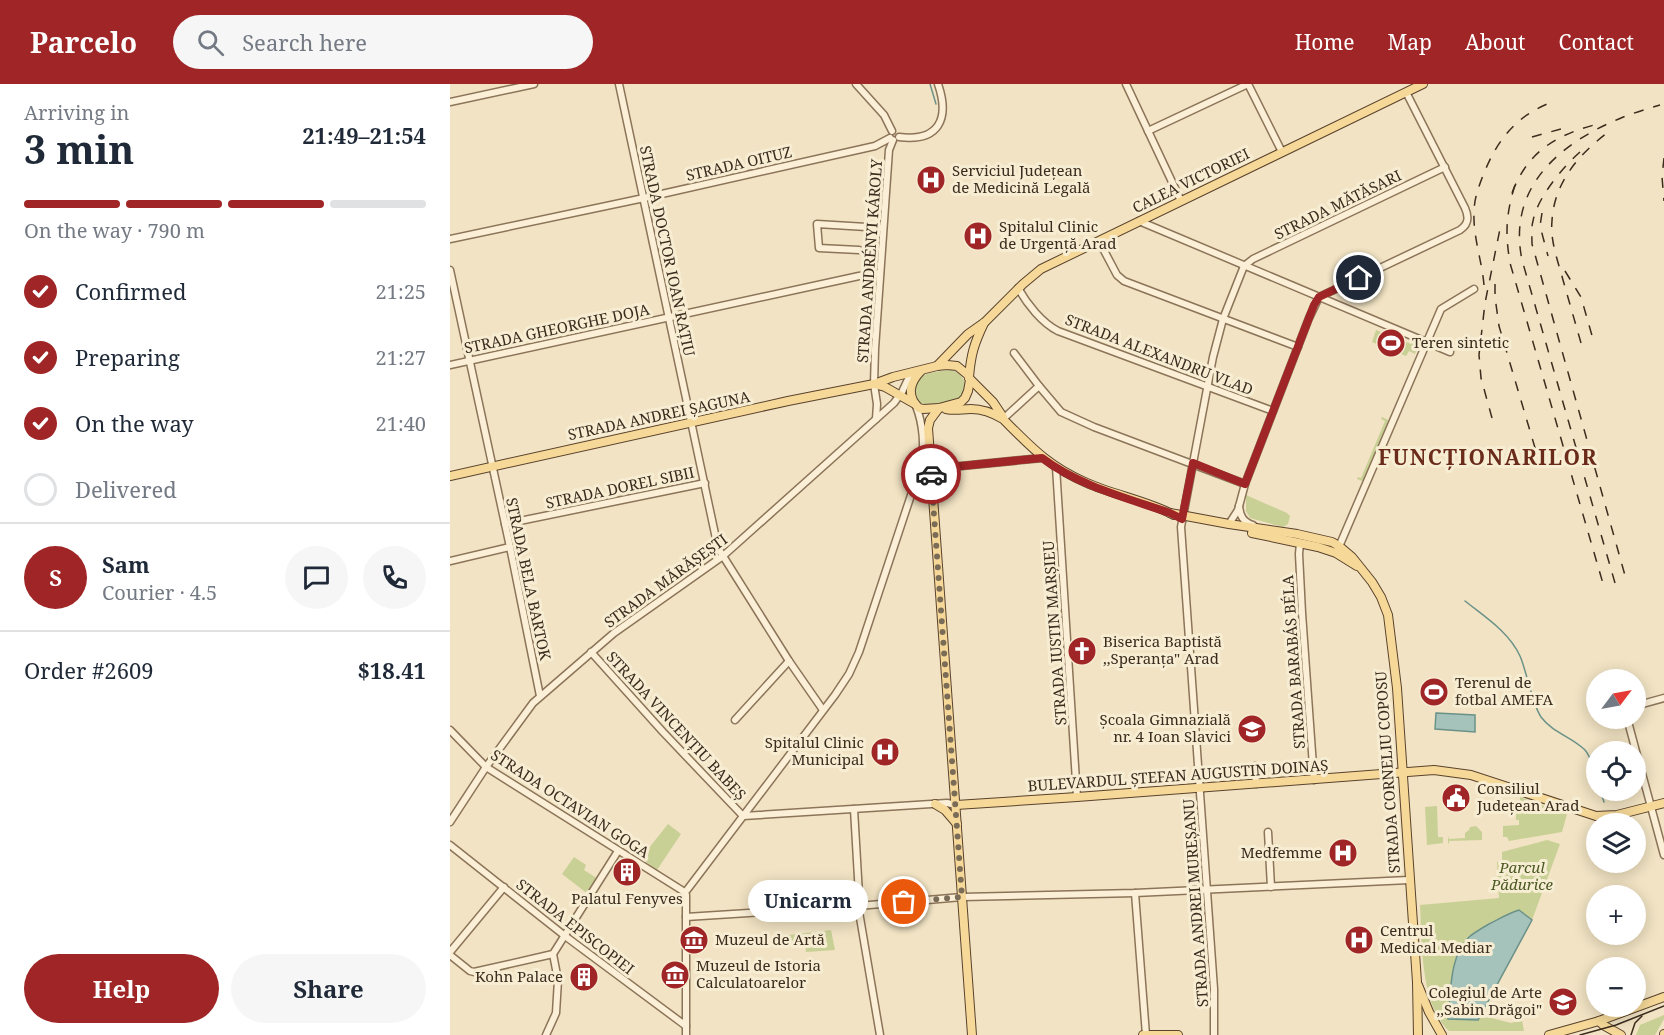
<!DOCTYPE html>
<html lang="en">
<head>
<meta charset="utf-8">
<style>
  body { margin:0; font-family:"Noto Serif",serif; background:#f6f6f7; color:#1f2937; height:100vh; display:flex; flex-direction:column; font-size:22px; white-space:nowrap }
  * { box-sizing:border-box; margin:0 }
  p { font-size:20px; color:#747a83 }
  .icon { flex:none; width:33px; height:33px; fill:none; stroke:currentColor; stroke-width:2; stroke-linecap:round; stroke-linejoin:round }
  .map { position:relative; flex:1; overflow:hidden }
  .drawer { display:flex; flex-direction:column; background:#fff; width:450px }
  .drawer>* { flex:none }
  .needle { width:39px; rotate:58deg }
  .tools { position:absolute; left:1136px; top:585px; display:grid; gap:12px }
  .tools a { display:grid; place-items:center; width:60px; height:60px; border-radius:50%; background:#fff; box-shadow:0 3px 15px #0003; font-size:30px }
  .pin { position:absolute; display:grid; place-items:center; width:51px; height:51px; color:#fff; margin:-26px; border:3px solid #fff; border-radius:50%; box-shadow:0 2px 6px #0007 }
  .courier { position:absolute; display:grid; place-items:center; width:60px; height:60px; margin:-30px; border:4px solid #9f2526; border-radius:50%; background:#fff; color:#222; box-shadow:0 2px 8px #0007 }
  .bubble { position:absolute; height:42px; border-radius:21px; background:#fff; box-shadow:0 3px 15px #0003; font-size:20px; font-weight:700; line-height:42px; text-align:center }
  .head em { font-style:normal; font-weight:700 }
  .head div { display:flex; flex-direction:column-reverse }
  .head { display:flex; align-items:center; justify-content:space-between; height:102px; padding:0 24px }
  h1 { font-size:39px; font-weight:700; line-height:45px }
  .bar { display:grid; grid-template-columns:repeat(4,1fr); gap:9px 6px; align-content:center; height:72px; padding:0 24px }
  .bar i { height:8px; border-radius:4px; background:#e0e1e3 }
  .bar .on { background:#9f2526 }
  .bar p { grid-column:span 4 }
  .line { display:flex; align-items:center; gap:15px; padding:0 24px; border-top:2px solid #e0e1e3 }
  .line div { flex:1 }
  .round { display:grid; place-items:center; flex:none; width:63px; height:63px; border-radius:32px; background:#f6f6f7 }
  ol { padding:0 24px; list-style:none }
  li { display:flex; align-items:center; gap:18px; height:66px }
  li p { margin-inline-start:auto }
  li .icon { padding:6px; border-radius:50%; background:#9f2526; color:#fff; stroke-width:4 }
  li:last-child { color:#747a83 }
  li i { width:33px; height:33px; border:3px solid #e0e1e3; border-radius:50% }
  .button { display:flex; gap:12px; margin-top:auto; padding:12px 24px }
  .button a { flex:1; height:69px; border-radius:36px; background:#9f2526; color:#fff; font-size:24px; font-weight:700; line-height:69px; text-align:center }
  .button a+a { background:#f6f6f7; color:#1f2937 }
  header { display:flex; align-items:center; gap:36px; box-sizing:border-box; height:84px; padding:0 30px; background:#9f2526; color:#fff }
  header strong { font-size:28px }
  nav { display:flex; gap:33px; margin-inline-start:auto; font-size:21px }
  .search { width:420px; height:54px; background:#f6f6f7; display:flex; align-items:center; gap:15px; box-sizing:border-box; padding:0 21px; border-radius:33px; color:#747a83; font-size:22px }
  main { display:flex; flex:1; min-height:0 }
  .map>svg:first-child { display:block }
</style>
</head>
<body>
<header>
<strong>Parcelo</strong>
<div class="search"><svg class="icon" aria-label="search" viewBox="0 0 24 24"><circle cx="10" cy="10" r="6"/><path d="M15 15l6 6"/></svg>Search here</div>
<nav><a>Home</a><a>Map</a><a>About</a><a>Contact</a></nav>
</header>
<main>
<section class="drawer">
<div class="head"><div><h1>3 min</h1><p>Arriving in</p></div><em>21:49–21:54</em></div>
<div class="bar"><i class="on"></i><i class="on"></i><i class="on"></i><i></i><p>On the way · 790 m</p></div>
<ol>
<li><svg class="icon" aria-label="check" viewBox="0 0 24 24"><path d="M5 12l5 5 9-10"/></svg>Confirmed<p>21:25</p></li>
<li><svg class="icon" aria-label="check" viewBox="0 0 24 24"><path d="M5 12l5 5 9-10"/></svg>Preparing<p>21:27</p></li>
<li><svg class="icon" aria-label="check" viewBox="0 0 24 24"><path d="M5 12l5 5 9-10"/></svg>On the way<p>21:40</p></li>
<li><i></i>Delivered</li>
</ol>
<div class="line" style="height:108px"><b class="round" style="background:#9f2526;color:#fff">S</b><div><b>Sam</b><p>Courier · 4.5</p></div><a class="round"><svg class="icon" aria-label="chat" viewBox="0 0 24 24"><path d="M4 5h16v11H9l-5 4z"/></svg></a><a class="round"><svg class="icon" aria-label="phone" viewBox="0 0 24 24"><path d="M5 4h4l2 5-3 2q2 4 5 5l2-3 5 2v4C11 20 4 13 5 4z"/></svg></a></div>
<div class="line" style="height:78px"><div>Order #2609</div><b>$18.41</b></div>
<div class="button"><a>Help</a><a>Share</a></div>
</section>
<div class="map">
<svg width="1214" height="951" viewBox="0 0 1214 951">
  <rect width="100%" height="100%" fill="#f1e3c3"/>
  <g fill="#c9d096">
    <path d="M926 246 961 260 962 258 967 263 965 270 959 267 956 272 922 258Z"/>
    <path d="M500 286C512 287 522 304 511 313 505 318 491 320 484 321 467 323 456 307 468 295 475 288 491 287 500 286Z"/>
    <path d="M932 333 938 336 939 338 914 396 912 397 907 395 908 393 911 394 935 337 931 335Z"/>
    <path d="M796 411 837 429 840 432 838 440 833 443 800 434 796 427Z"/>
    <path d="M1070 713 1117 730 1112 748 1059 757 1057 753H1053V742L1069 741V736H1066V729L1070 728Z"/>
    <path d="M987 722 988 753H993V759L977 761 975 723Z"/>
    <path d="M218 740 231 750 207 786 191 774Z"/>
    <path d="M1026 742 1032 748V756L999 757V760L998 759V752L999 755 1015 754V749L1019 746 1020 743Z"/>
    <path d="M1097 756 1110 760 1082 836 1069 826C1046 835 1019 846 1008 869L1030 931 1061 939 1072 936 1074 947H999C970 921 972 857 970 821L1049 814 1047 778 1052 777V768Z"/>
    <path d="M124 773 136 781 134 786 148 795 138 810 112 790Z"/>
    <path d="M381 846 385 866 356 868 355 857H339V851Z"/>
    <path d="M1214 931V935L1205 951H1186L1190 941Z"/>
  </g>
  <g fill="#a5c3bb" stroke="#6b9289" stroke-width="1.5">
    <path d="M986 629 1025 631V648L985 645Z"/>
    <path d="M1069 826 1082 836 1028 936 998 935C1001 909 999 872 1019 853 1025 848 1032 844 1039 840 1049 835 1059 829 1069 826Z"/>
  </g>
  <g fill="none" stroke-linecap="round" stroke-linejoin="round">
    <g stroke="#6b9289" stroke-width="1.5">
      <path d="M480 0 486 20"/>
      <path d="M1015 517C1035 533 1059 548 1070 572 1077 588 1082 620 1091 633 1103 649 1122 653 1135 666 1141 673 1143 683 1146 691"/>
      <path d="M1150 706 1154 718"/>
    </g>
    <g stroke="#8c7459" stroke-width="9">
      <g id="minor">
        <path d="M169 0 268 464 339 577 373 626"/>
        <path d="M406 0 434 31 442 47"/>
        <path d="M676 0 731 117"/>
        <path d="M798 0 832 68"/>
        <path d="M0 18 84 0"/>
        <path d="M698 47 798 0"/>
        <path d="M449 53C489 58 500 35 488 0"/>
        <path d="M689 137 1000 268"/>
        <path d="M0 155 194 114 425 62 440 54"/>
        <path d="M649 157 667 191 674 197 848 263"/>
        <path d="M409 166 369 164 367 140 433 144"/>
        <path d="M794 182 803 175 995 83"/>
        <path d="M0 186 60 463 90 612"/>
        <path d="M568 204C577 220 592 239 608 247L823 327"/>
        <path d="M564 269 589 302 611 328 644 343 795 400"/>
        <path d="M0 281 409 192 430 189"/>
        <path d="M426 335 427 320 424 300 425 265 439 66 443 56"/>
        <path d="M553 335 589 302"/>
        <path d="M606 383 627 713"/>
        <path d="M481 385 592 374"/>
        <path d="M465 399 482 402"/>
        <path d="M789 422C790 432 793 438 803 441"/>
        <path d="M55 440 255 399"/>
        <path d="M779 440 788 426 795 400 859 234 869 213 1010 146C1019 140 1019 133 1015 124L956 8"/>
        <path d="M850 459 849 470 852 529 864 696"/>
        <path d="M888 465 991 225 1024 205"/>
        <path d="M0 477 60 463"/>
        <path d="M141 568 213 648 293 732 497 719 506 721"/>
        <path d="M1185 622 1214 614"/>
        <path d="M1177 634 1214 771"/>
        <path d="M285 636 339 577"/>
        <path d="M0 646 36 683 233 807"/>
        <path d="M805 682 806 700"/>
        <path d="M404 725 409 811 408 822 430 951"/>
        <path d="M0 738 36 683 83 619 164 549 273 472 444 319 452 308 461 289"/>
        <path d="M818 748 821 803"/>
        <path d="M0 761 115 852 236 942"/>
        <path d="M237 806 385 611 399 590 409 568 471 381C475 362 473 340 466 322"/>
        <path d="M685 809 696 951"/>
        <path d="M236 811V951"/>
        <path d="M236 833 408 822 512 813 685 809 959 796"/>
        <path d="M0 868 54 803"/>
        <path d="M0 871 20 887 24 888 103 870 168 767"/>
        <path d="M96 951 106 929 108 896 103 870"/>
        <path d="M764 951V905L731 443 763 273 773 235 794 182"/>
      </g>
    </g>
    <g stroke="#5a422d" stroke-width="10">
      <g id="major">
        <path d="M487 282 518 250 535 238 573 200 591 185 973 0"/>
        <path d="M519 293C521 270 524 260 534 239"/>
        <path d="M519 294 543 318 553 333"/>
        <path d="M424 300 435 303 465 320"/>
        <path d="M489 324 480 336 478 344 522 951"/>
        <path d="M496 325C505 327 512 325 521 325 533 325 543 329 553 335 581 363 599 383 637 399 664 411 698 417 724 431"/>
        <path d="M0 392 338 317 424 300 443 293 487 282 497 281 507 282 518 291 520 296 518 307 515 314 511 318 489 324 473 325 469 324C456 312 460 298 471 287"/>
        <path d="M720 429 779 440 847 450 882 458 889 462 902 473 922 498 931 513 938 531 947 604 967 898 968 951"/>
        <path d="M802 449 868 463 886 469 907 482"/>
        <path d="M485 720 495 726 507 740"/>
        <path d="M506 721 627 713 984 686 1021 691 1146 732 1167 731 1214 719"/>
        <path d="M968 901 979 928 992 951"/>
        <path d="M1149 937 1153 941 1171 951"/>
        <path d="M693 951H728"/>
        <path d="M1099 951 1149 937 1214 913"/>
        <path d="M1214 951V950"/>
      </g>
    </g>
    <use href="#minor" stroke="#fbf0d7" stroke-width="6"/>
    <use href="#major" stroke="#f6d999" stroke-width="8"/>
    <g stroke="#3b2c1e" stroke-width="1.5">
      <path d="M1130 951 1166 941 1214 922"/>
      <path d="M1181 951 1185 939 1192 932"/>
    </g>
    <g stroke="#3b2c1e" stroke-width="1.5" stroke-dasharray="10 10" stroke-linecap="butt">
      <path d="M1082 53 1118 43"/>
      <path d="M1130 68C1113 83 1087 114 1083 137 1081 144 1082 152 1082 160L1176 495"/>
      <path d="M1214 74 1212 93 1214 117"/>
      <path d="M1065 101C1056 130 1055 149 1060 179L1154 503"/>
      <path d="M1062 109C1077 69 1104 52 1144 41"/>
      <path d="M1092 129 1090 142 1098 172"/>
      <path d="M1115 187 1131 213 1143 255"/>
      <path d="M1045 200V213L1049 242 1088 374"/>
      <path d="M1034 201C1032 177 1023 153 1024 129 1024 114 1029 102 1034 89 1048 55 1066 32 1102 18"/>
      <path d="M1131 259C1125 238 1119 217 1113 196 1108 177 1100 157 1102 137 1104 97 1131 68 1161 46"/>
      <path d="M1042 334 1031 294 1029 271 1035 219 1051 140"/>
      <path d="M1165 499 1072 176C1057 103 1110 59 1171 34 1183 29 1197 25 1210 21"/>
    </g>
  </g>
  <g fill="none" stroke-linecap="round" stroke-linejoin="round">
    <path stroke="#7b6c58" stroke-width="6" stroke-dasharray="0 10.8" d="M454 818 512 813 481 390"/>
    <path stroke="#9f2526" stroke-width="8" d="M481 390V385L592 374C629 402 677 414 720 429L732 435 743 379 795 400 864 221 869 213 909 194"/>
  </g>
  <defs>
    <g id="hospital-disc" transform="scale(1.5)"><circle r="9.5" fill="#9f2526" stroke="#f7edd3"/><path d="M-5-5h3v3.5h4V-5h3V5h-3V1.5h-4V5h-3Z" fill="#fff"/></g>
    <g id="stadium-disc" transform="scale(1.5)"><circle r="9.5" fill="#9f2526" stroke="#f7edd3"/><path d="M0-5a6.5 5 0 1 0 0 10a6.5 5 0 1 0 0-10ZM-3.5-1.8h7v3.6h-7Z" fill="#fff"/></g>
    <g id="church-disc" transform="scale(1.5)"><circle r="9.5" fill="#9f2526" stroke="#f7edd3"/><path d="M-1.2-6h2.4v3.5h3.3v2.4h-3.3V6h-2.4V-.1h-3.3v-2.4h3.3Z" fill="#fff"/></g>
    <g id="school-disc" transform="scale(1.5)"><circle r="9.5" fill="#9f2526" stroke="#f7edd3"/><path d="M0-5L7-2L0 1L-7-2ZM-4 1L0 2.5L4 1V4Q0 6-4 4Z" fill="#fff"/></g>
    <g id="civic-disc" transform="scale(1.5)"><circle r="9.5" fill="#9f2526" stroke="#f7edd3"/><path d="M-.6-6.5H3V-4.5H.6V-3L4-1V1h2V6H-6V1h2V-1L-.6-3ZM-1.2 2.5V6h2.4V2.5Z" fill="#fff"/></g>
    <g id="building-disc" transform="scale(1.5)"><circle r="9.5" fill="#9f2526" stroke="#f7edd3"/><path d="M-4-6H4V6H1V3H-1V6H-4ZM-2.5-4.3h1.7v1.8h-1.7ZM.8-4.3h1.7v1.8H.8ZM-2.5-1h1.7V.8h-1.7ZM.8-1h1.7V.8H.8Z" fill="#fff"/></g>
    <g id="museum-disc" transform="scale(1.5)"><circle r="9.5" fill="#9f2526" stroke="#f7edd3"/><path d="M0-6L6-3V-2H-6V-3ZM-5-1h2V3h-2ZM-1-1h2V3h-2ZM3-1h2V3H3ZM-6 4H6V6H-6Z" fill="#fff"/></g>
  </defs>
  <g fill-rule="evenodd">
    <use href="#hospital-disc" x="481" y="96"/>
    <use href="#hospital-disc" x="528" y="152"/>
    <use href="#stadium-disc" x="941" y="259"/>
    <use href="#church-disc" x="632" y="567"/>
    <use href="#stadium-disc" x="984" y="608"/>
    <use href="#school-disc" x="802" y="645"/>
    <use href="#hospital-disc" x="435" y="668"/>
    <use href="#civic-disc" x="1006" y="714"/>
    <use href="#hospital-disc" x="893" y="769"/>
    <use href="#building-disc" x="177" y="788"/>
    <use href="#museum-disc" x="244" y="856"/>
    <use href="#hospital-disc" x="909" y="856"/>
    <use href="#museum-disc" x="225" y="891"/>
    <use href="#building-disc" x="134" y="893"/>
    <use href="#school-disc" x="1113" y="918"/>
  </g>
  <g text-anchor="middle" stroke-width="6" stroke-linejoin="round" paint-order="stroke">
    <g font-size="15" fill="#3b2c1e" stroke="#f7edd3">
      <text transform="translate(289 80) rotate(-13)" y="5">STRADA OITUZ</text>
      <text transform="translate(741 97) rotate(-26)" y="5">CALEA VICTORIEI</text>
      <text transform="translate(888 121) rotate(-26)" y="5">STRADA MĂTĂSARI</text>
      <text transform="translate(217 167) rotate(78)" y="5">STRADA DOCTOR IOAN RAȚIU</text>
      <text transform="translate(420 177) rotate(-86)" y="5">STRADA ANDRÉNYI KÁROLY</text>
      <text transform="translate(107 245) rotate(-12)" y="5">STRADA GHEORGHE DOJA</text>
      <text transform="translate(709 271) rotate(21)" y="5">STRADA ALEXANDRU VLAD</text>
      <text transform="translate(209 332) rotate(-12)" y="5">STRADA ANDREI ȘAGUNA</text>
      <text transform="translate(170 404) rotate(-12)" y="5">STRADA DOREL SIBII</text>
      <text transform="translate(78 495) rotate(78)" y="5">STRADA BELA BARTOK</text>
      <text transform="translate(216 497) rotate(-36)" y="5">STRADA MĂRĂȘEȘTI</text>
      <text transform="translate(605 549) rotate(-94)" y="5">STRADA IUSTIN MARȘIEU</text>
      <text transform="translate(844 578) rotate(-94)" y="5">STRADA BARABÁS BÉLA</text>
      <text transform="translate(226 642) rotate(47)" y="5">STRADA VINCENȚIU BABEȘ</text>
      <text transform="translate(938 688) rotate(-94)" y="5">STRADA CORNELIU COPOSU</text>
      <text transform="translate(728 692) rotate(-4)" y="5">BULEVARDUL ȘTEFAN AUGUSTIN DOINAȘ</text>
      <text transform="translate(120 720) rotate(33)" y="5">STRADA OCTAVIAN GOGA</text>
      <text transform="translate(746 819) rotate(-94)" y="5">STRADA ANDREI MUREȘANU</text>
      <text transform="translate(125 843) rotate(38)" y="5">STRADA EPISCOPIEI</text>
    </g>
    <g font-size="15" fill="#3b2c1e" stroke="#f7edd3" text-anchor="start">
      <text x="502" y="92">Serviciul Județean<tspan x="502" dy="17">de Medicină Legală</tspan></text>
      <text x="549" y="148">Spitalul Clinic<tspan x="549" dy="17">de Urgență Arad</tspan></text>
      <text x="962" y="264">Teren sintetic</text>
      <text x="653" y="563">Biserica Baptistă<tspan x="653" dy="17">,,Speranța" Arad</tspan></text>
      <text x="1005" y="604">Terenul de<tspan x="1005" dy="17">fotbal AMEFA</tspan></text>
      <text x="781" y="641" text-anchor="end">Școala Gimnazială<tspan x="781" dy="17">nr. 4 Ioan Slavici</tspan></text>
      <text x="414" y="664" text-anchor="end">Spitalul Clinic<tspan x="414" dy="17">Municipal</tspan></text>
      <text x="1027" y="710">Consiliul<tspan x="1027" dy="17">Județean Arad</tspan></text>
      <text x="872" y="774" text-anchor="end">Medfemme</text>
      <text x="177" y="820" text-anchor="middle">Palatul Fenyves</text>
      <text x="930" y="852">Centrul<tspan x="930" dy="17">Medical Mediar</tspan></text>
      <text x="265" y="861">Muzeul de Artă</text>
      <text x="246" y="887">Muzeul de Istoria<tspan x="246" dy="17">Calculatoarelor</tspan></text>
      <text x="113" y="898" text-anchor="end">Kohn Palace</text>
      <text x="1092" y="914" text-anchor="end">Colegiul de Arte<tspan x="1092" dy="17">,,Sabin Drăgoi"</tspan></text>
    </g>
    <g font-size="15" font-style="italic" fill="#4b5923" stroke="#f7edd3">
      <text x="1072" y="789">Parcul<tspan x="1072" dy="17">Pădurice</tspan></text>
    </g>
    <g font-size="21" font-weight="bold" letter-spacing="1.5" fill="#6a2b1a" stroke="#f7edd3">
      <text x="1038" y="381">FUNCȚIONARILOR</text>
    </g>
  </g>
</svg>
<div class="tools">
<a><svg class="needle" viewBox="-14 -14 28 28"><path d="M0-13l5 13h-10z" fill="#e53935"/><path d="M0 13l5-13h-10z" fill="#747a83"/></svg></a>
<a><svg class="icon" aria-label="locate" viewBox="0 0 24 24"><circle cx="12" cy="12" r="6"/><path d="M12 2v4M12 18v4M2 12h4M18 12h4"/></svg></a>
<a><svg class="icon" aria-label="layers" viewBox="0 0 24 24"><path d="M12 4l9 5-9 5-9-5zM3 14l9 5 9-5"/></svg></a>
<a>+</a>
<a>−</a>
</div>
<div class="pin" style="left:454px;top:818px;background:#ea580c"><svg class="icon" aria-label="bag" viewBox="0 0 24 24"><path d="M5 8h14l-1 12H6zM9 8a3 3 0 0 1 6 0"/></svg></div>
<div class="pin" style="left:909px;top:194px;background:#1f2937"><svg class="icon" aria-label="home" viewBox="0 0 24 24"><path d="M3 11l9-7 9 7M6 9v11h12V9"/></svg></div>
<div class="courier" style="left:481px;top:390px"><svg class="icon" aria-label="car" viewBox="0 0 24 24"><path d="M5 17H2v-5l4-1 3-4h7l3 4 3 1v5h-3M9 17h6M6 11h13"/><circle cx="7" cy="17" r="2"/><circle cx="17" cy="17" r="2"/></svg></div>
<div class="bubble" style="left:298px;top:796px;width:120px">Unicarm</div>
</div>
</main>
</body>
</html>
